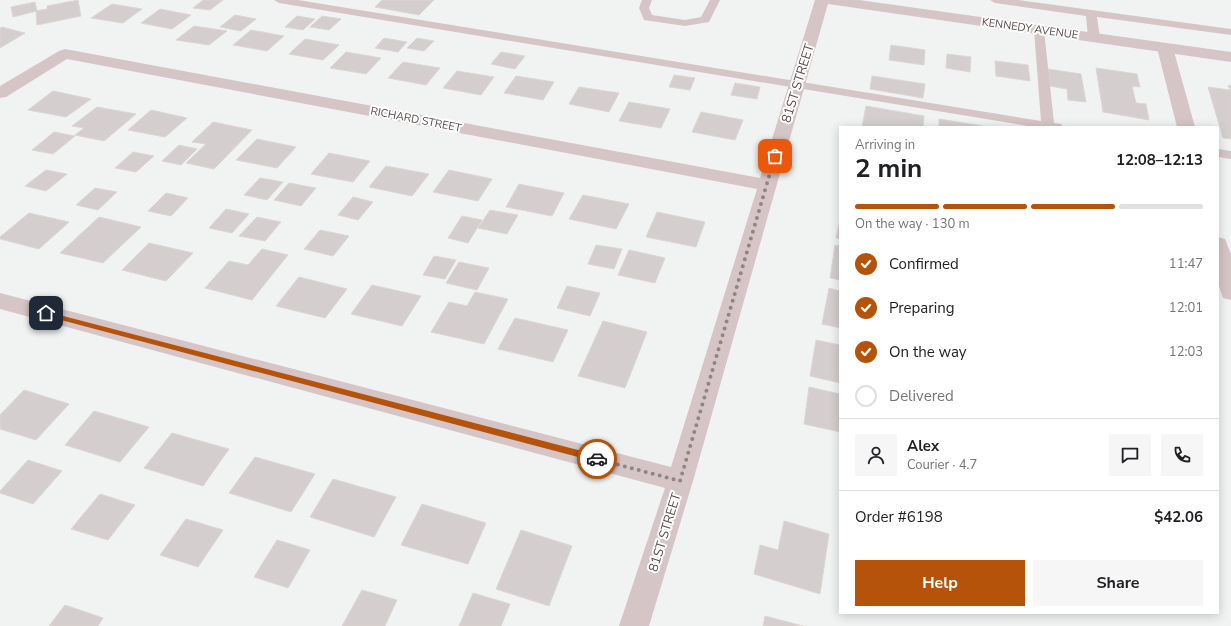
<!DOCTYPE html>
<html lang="en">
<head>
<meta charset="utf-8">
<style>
  body { margin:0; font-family:"Nunito Sans",sans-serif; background:#f6f6f6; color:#202124; height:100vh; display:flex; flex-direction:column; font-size:15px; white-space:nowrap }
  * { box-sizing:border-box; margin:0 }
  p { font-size:13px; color:#757577 }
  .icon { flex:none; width:22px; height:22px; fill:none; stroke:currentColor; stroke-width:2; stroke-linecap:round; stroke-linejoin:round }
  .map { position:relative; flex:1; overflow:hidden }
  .drawer { position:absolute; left:839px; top:126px; width:380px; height:488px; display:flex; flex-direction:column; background:#fff; border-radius:0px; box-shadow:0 2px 10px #0003 }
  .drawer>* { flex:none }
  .pin { position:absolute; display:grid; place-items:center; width:34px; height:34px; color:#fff; margin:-17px; border-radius:8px; box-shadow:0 2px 6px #0006 }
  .courier { position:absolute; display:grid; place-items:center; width:40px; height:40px; margin:-20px; border:3px solid #b45309; border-radius:50%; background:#fff; color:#222; box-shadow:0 1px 5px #0007 }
  .summary em { font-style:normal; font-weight:700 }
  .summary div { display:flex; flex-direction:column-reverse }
  .summary { display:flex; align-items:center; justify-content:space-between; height:68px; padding:0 16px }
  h1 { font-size:26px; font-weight:700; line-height:30px }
  .bar { display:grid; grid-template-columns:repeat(4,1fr); gap:6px 4px; align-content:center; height:48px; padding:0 16px }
  .bar i { height:5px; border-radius:3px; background:#e0e0e0 }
  .bar .selected { background:#b45309 }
  .bar p { grid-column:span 4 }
  .line { display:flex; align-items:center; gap:10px; padding:0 16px; border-top:1px solid #e0e0e0 }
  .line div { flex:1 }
  .round { display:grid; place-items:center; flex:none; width:42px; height:42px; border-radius:0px; background:#f6f6f6 }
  ol { padding:0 16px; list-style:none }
  li { display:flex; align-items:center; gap:12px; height:44px }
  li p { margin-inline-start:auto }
  li .icon { padding:4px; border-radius:50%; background:#b45309; color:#fff; stroke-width:4 }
  li:last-child { color:#757577 }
  li i { width:22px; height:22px; border:2px solid #e0e0e0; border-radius:50% }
  .cta { display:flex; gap:8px; margin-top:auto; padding:8px 16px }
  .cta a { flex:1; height:46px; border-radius:0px; background:#b45309; color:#fff; font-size:16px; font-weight:700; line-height:46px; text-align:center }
  .cta a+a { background:#f6f6f6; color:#202124 }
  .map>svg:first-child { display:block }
</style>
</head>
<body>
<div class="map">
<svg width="1231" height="626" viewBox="0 0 1231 626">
  <rect width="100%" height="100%" fill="#f1f3f2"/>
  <g fill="#d5cece" stroke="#dcd6d5">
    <path d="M78 0 81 16 37 25 36 11 47 9V6Z"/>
    <path d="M203 0H223L210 10 193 8Z"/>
    <path d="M382 0H434L419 15 375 7Z"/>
    <path d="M35 2 37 11 13 17 11 7Z"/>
    <path d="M112 4 142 9 123 23 91 18Z"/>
    <path d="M160 9 191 15 172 29 141 23Z"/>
    <path d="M235 15 256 19 241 31 220 27Z"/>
    <path d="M297 16 315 19 303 30 285 27Z"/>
    <path d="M322 16 341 19 329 30 310 27Z"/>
    <path d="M194 26 227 31 209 45 176 40Z"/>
    <path d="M2 27 25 33 0 48V28Z"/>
    <path d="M251 30 284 36 267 51 233 45Z"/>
    <path d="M384 38 407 42 398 52 375 48Z"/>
    <path d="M417 38 434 41 424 51 407 48Z"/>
    <path d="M305 39 339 45 323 60 289 54Z"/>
    <path d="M891 45 925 50 924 65 889 60Z"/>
    <path d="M346 52 381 58 366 74 330 68Z"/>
    <path d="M501 52 525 56 515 69 491 64Z"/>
    <path d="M947 54 971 57 970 72 946 68Z"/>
    <path d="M995 61 1028 65 1030 81 996 76Z"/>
    <path d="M403 62 440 68 426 85 388 78Z"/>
    <path d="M1096 68 1137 74 1140 87 1132 86 1136 103 1146 104 1149 120 1103 112Z"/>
    <path d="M1048 69 1081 74 1086 102 1068 100 1067 89 1050 86Z"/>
    <path d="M457 71 494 77 481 95 443 88Z"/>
    <path d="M674 75 695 78 690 90 669 87Z"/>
    <path d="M516 76 554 82 543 100 504 93Z"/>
    <path d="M872 76 925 84 923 98 870 89Z"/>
    <path d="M735 83 760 87 757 99 731 95Z"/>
    <path d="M1228 85 1231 86V139L1223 138 1208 87 1230 90Z"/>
    <path d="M579 87 619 93 609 112 569 104Z"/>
    <path d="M53 91 91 99 66 117 28 110Z"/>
    <path d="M629 102 670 109 661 128 619 121Z"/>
    <path d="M866 106 924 116 923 127H862Z"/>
    <path d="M97 107 136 114 104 141 75 135 84 128 72 126Z"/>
    <path d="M151 110 187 118 165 137 128 130Z"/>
    <path d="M701 112 743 120 735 140 692 132Z"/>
    <path d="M939 119 983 126V127H939Z"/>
    <path d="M213 122 252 130 214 169 186 163 206 144 192 142Z"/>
    <path d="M54 132 75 136 53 154 32 150Z"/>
    <path d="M257 139 296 147 277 168 236 160Z"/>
    <path d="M179 145 197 149 181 165 162 161Z"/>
    <path d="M133 152 154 156 136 172 115 168Z"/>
    <path d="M329 153 370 161 353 182 311 174Z"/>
    <path d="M386 166 429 174 412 196 369 187Z"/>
    <path d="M46 170 67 174 46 191 25 186Z"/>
    <path d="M449 170 492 179 478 201 433 192Z"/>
    <path d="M260 178 283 182 267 200 244 195Z"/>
    <path d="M289 183 316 188 301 206 274 200Z"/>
    <path d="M519 184 564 193 552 216 506 207Z"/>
    <path d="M95 188 117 192 98 210 76 205Z"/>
    <path d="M166 193 188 198 171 216 148 211Z"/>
    <path d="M583 195 629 204 616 229 569 219Z"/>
    <path d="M353 197 373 202 358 220 338 215Z"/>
    <path d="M226 209 249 214 232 233 209 228Z"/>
    <path d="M490 210 518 215 507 234 478 228Z"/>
    <path d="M657 212 705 222 696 247 646 237Z"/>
    <path d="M29 213 69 222 39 249 0 239V237Z"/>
    <path d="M462 216 482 220 468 243 448 238Z"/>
    <path d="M99 217 141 227 103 263 60 253Z"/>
    <path d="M257 217 281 222 265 241 239 236Z"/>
    <path d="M840 220V239L836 238Z"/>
    <path d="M320 230 349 236 333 256 304 249Z"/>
    <path d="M149 243 193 253 166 281 122 270Z"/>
    <path d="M596 245 622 249 614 269 588 264Z"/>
    <path d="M835 245 840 246V280L830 278Z"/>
    <path d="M262 249 288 255 252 300 205 288 229 261 248 265Z"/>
    <path d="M629 250 665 258 655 283 618 275Z"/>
    <path d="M434 256 456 260 445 279 423 275Z"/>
    <path d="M459 262 489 268 477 290 446 283Z"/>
    <path d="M299 277 347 289 325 318 276 306Z"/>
    <path d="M372 285 421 296 402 326 351 314Z"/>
    <path d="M567 286 600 293 590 316 557 308Z"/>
    <path d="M829 288 840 291V328L822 324Z"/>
    <path d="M475 292 508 299 484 344 431 332 449 302 467 306Z"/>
    <path d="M515 318 568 330 553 362 498 349Z"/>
    <path d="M603 321 647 332 625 388 578 376Z"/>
    <path d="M816 340 840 345V383L810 376Z"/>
    <path d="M809 387 840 394V432L804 424Z"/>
    <path d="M24 390 69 404 36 440 0 429V415Z"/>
    <path d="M94 411 149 427 120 462 65 445Z"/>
    <path d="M172 433 229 449 203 486 144 468Z"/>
    <path d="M255 457 315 474 291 512 229 493Z"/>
    <path d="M28 460 62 471 33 504 0 493V491Z"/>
    <path d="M333 479 396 497 374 537 310 517Z"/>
    <path d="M100 494 135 505 108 540 71 529Z"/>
    <path d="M422 504 486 523 468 564 401 545Z"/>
    <path d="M186 519 223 530 198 567 160 555Z"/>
    <path d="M784 521 829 534 820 594 754 574 760 545 778 550Z"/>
    <path d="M521 530 572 546 549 606 496 589Z"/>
    <path d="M277 540 310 550 288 588 254 577Z"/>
    <path d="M362 590 397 600 385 626H342Z"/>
    <path d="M473 593 510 604 501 626H459Z"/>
    <path d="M65 605 103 618 98 626H49Z"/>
    <path d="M765 616 803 626H763Z"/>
  </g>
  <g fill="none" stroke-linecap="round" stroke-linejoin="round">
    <g fill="#d5c5c7" fill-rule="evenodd">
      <path d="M274 0H298L1041 121 1034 30 1039 27 1044 30 1054 123 1061 124 1063 127H1034L279 3Z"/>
      <path d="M642 0H652L649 8 652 15 685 20 701 17 710 0H720L709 22 685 26 644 20 639 8Z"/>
      <path d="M990 0H1018L1231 29V35L1097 17 1100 38 1094 41 1088 38 1086 16 995 3Z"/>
      <path d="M1218 149 1231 151V159L1218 157Z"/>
    </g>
    <g fill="#d5c5c7" fill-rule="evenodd">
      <path d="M815 0H829L693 481 649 626H619L665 488 0 309V293L671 467 757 189 67 59 6 97 0 98V86L59 51 65 49 760 178Z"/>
      <path d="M1165 43 1170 45 1173 48 1195 127H1177L1157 48 1160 45Z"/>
      <path d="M1218 237 1225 239 1231 254V300L1223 298 1218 283Z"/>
    </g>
    <path fill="#d5c5c7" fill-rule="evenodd" d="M821 0H859L1231 52V62L828 4 823 3Z"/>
  </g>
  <path fill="#b45309" d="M44 311 597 455 600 459 597 462 46 316 44 315Z"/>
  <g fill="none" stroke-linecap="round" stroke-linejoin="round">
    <path stroke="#918485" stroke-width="4" stroke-dasharray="0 7.2" d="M597 459 680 481 775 156"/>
  </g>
  <g text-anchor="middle" stroke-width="4" stroke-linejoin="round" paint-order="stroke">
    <g font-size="11" fill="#5e494b" stroke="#fff">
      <text transform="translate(1030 28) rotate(8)" y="4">KENNEDY AVENUE</text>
      <text transform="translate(416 119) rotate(11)" y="4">RICHARD STREET</text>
    </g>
    <g font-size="13" fill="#5e494b" stroke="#fff">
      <text transform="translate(797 83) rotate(-73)" y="5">81ST STREET</text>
      <text transform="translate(664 532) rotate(-73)" y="5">81ST STREET</text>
    </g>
  </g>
</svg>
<div class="pin" style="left:775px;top:156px;background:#ea580c"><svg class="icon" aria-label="bag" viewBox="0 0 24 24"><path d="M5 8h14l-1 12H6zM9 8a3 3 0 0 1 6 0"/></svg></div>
<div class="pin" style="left:46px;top:313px;background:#1f2937"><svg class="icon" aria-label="home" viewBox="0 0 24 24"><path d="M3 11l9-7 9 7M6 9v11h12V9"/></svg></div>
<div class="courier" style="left:597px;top:459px"><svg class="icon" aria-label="car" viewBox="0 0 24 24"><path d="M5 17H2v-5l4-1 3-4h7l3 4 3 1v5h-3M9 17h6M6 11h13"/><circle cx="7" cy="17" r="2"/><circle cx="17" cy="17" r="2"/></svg></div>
<section class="drawer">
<div class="summary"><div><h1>2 min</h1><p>Arriving in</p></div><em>12:08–12:13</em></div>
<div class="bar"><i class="selected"></i><i class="selected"></i><i class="selected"></i><i></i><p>On the way · 130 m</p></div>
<ol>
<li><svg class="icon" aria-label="check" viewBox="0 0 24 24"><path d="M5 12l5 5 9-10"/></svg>Confirmed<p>11:47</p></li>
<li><svg class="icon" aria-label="check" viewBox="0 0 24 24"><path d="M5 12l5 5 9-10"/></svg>Preparing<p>12:01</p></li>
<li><svg class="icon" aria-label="check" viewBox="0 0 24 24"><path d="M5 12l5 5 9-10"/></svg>On the way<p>12:03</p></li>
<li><i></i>Delivered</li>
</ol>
<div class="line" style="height:72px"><a class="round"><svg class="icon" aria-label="person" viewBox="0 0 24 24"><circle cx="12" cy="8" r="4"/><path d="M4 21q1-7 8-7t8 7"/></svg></a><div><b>Alex</b><p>Courier · 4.7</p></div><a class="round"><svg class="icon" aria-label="chat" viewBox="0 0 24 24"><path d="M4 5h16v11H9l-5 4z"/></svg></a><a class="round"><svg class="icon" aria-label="phone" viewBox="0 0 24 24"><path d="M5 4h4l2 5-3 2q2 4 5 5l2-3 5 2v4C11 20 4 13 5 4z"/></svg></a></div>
<div class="line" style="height:52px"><div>Order #6198</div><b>$42.06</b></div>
<div class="cta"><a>Help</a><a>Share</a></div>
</section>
</div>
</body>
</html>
